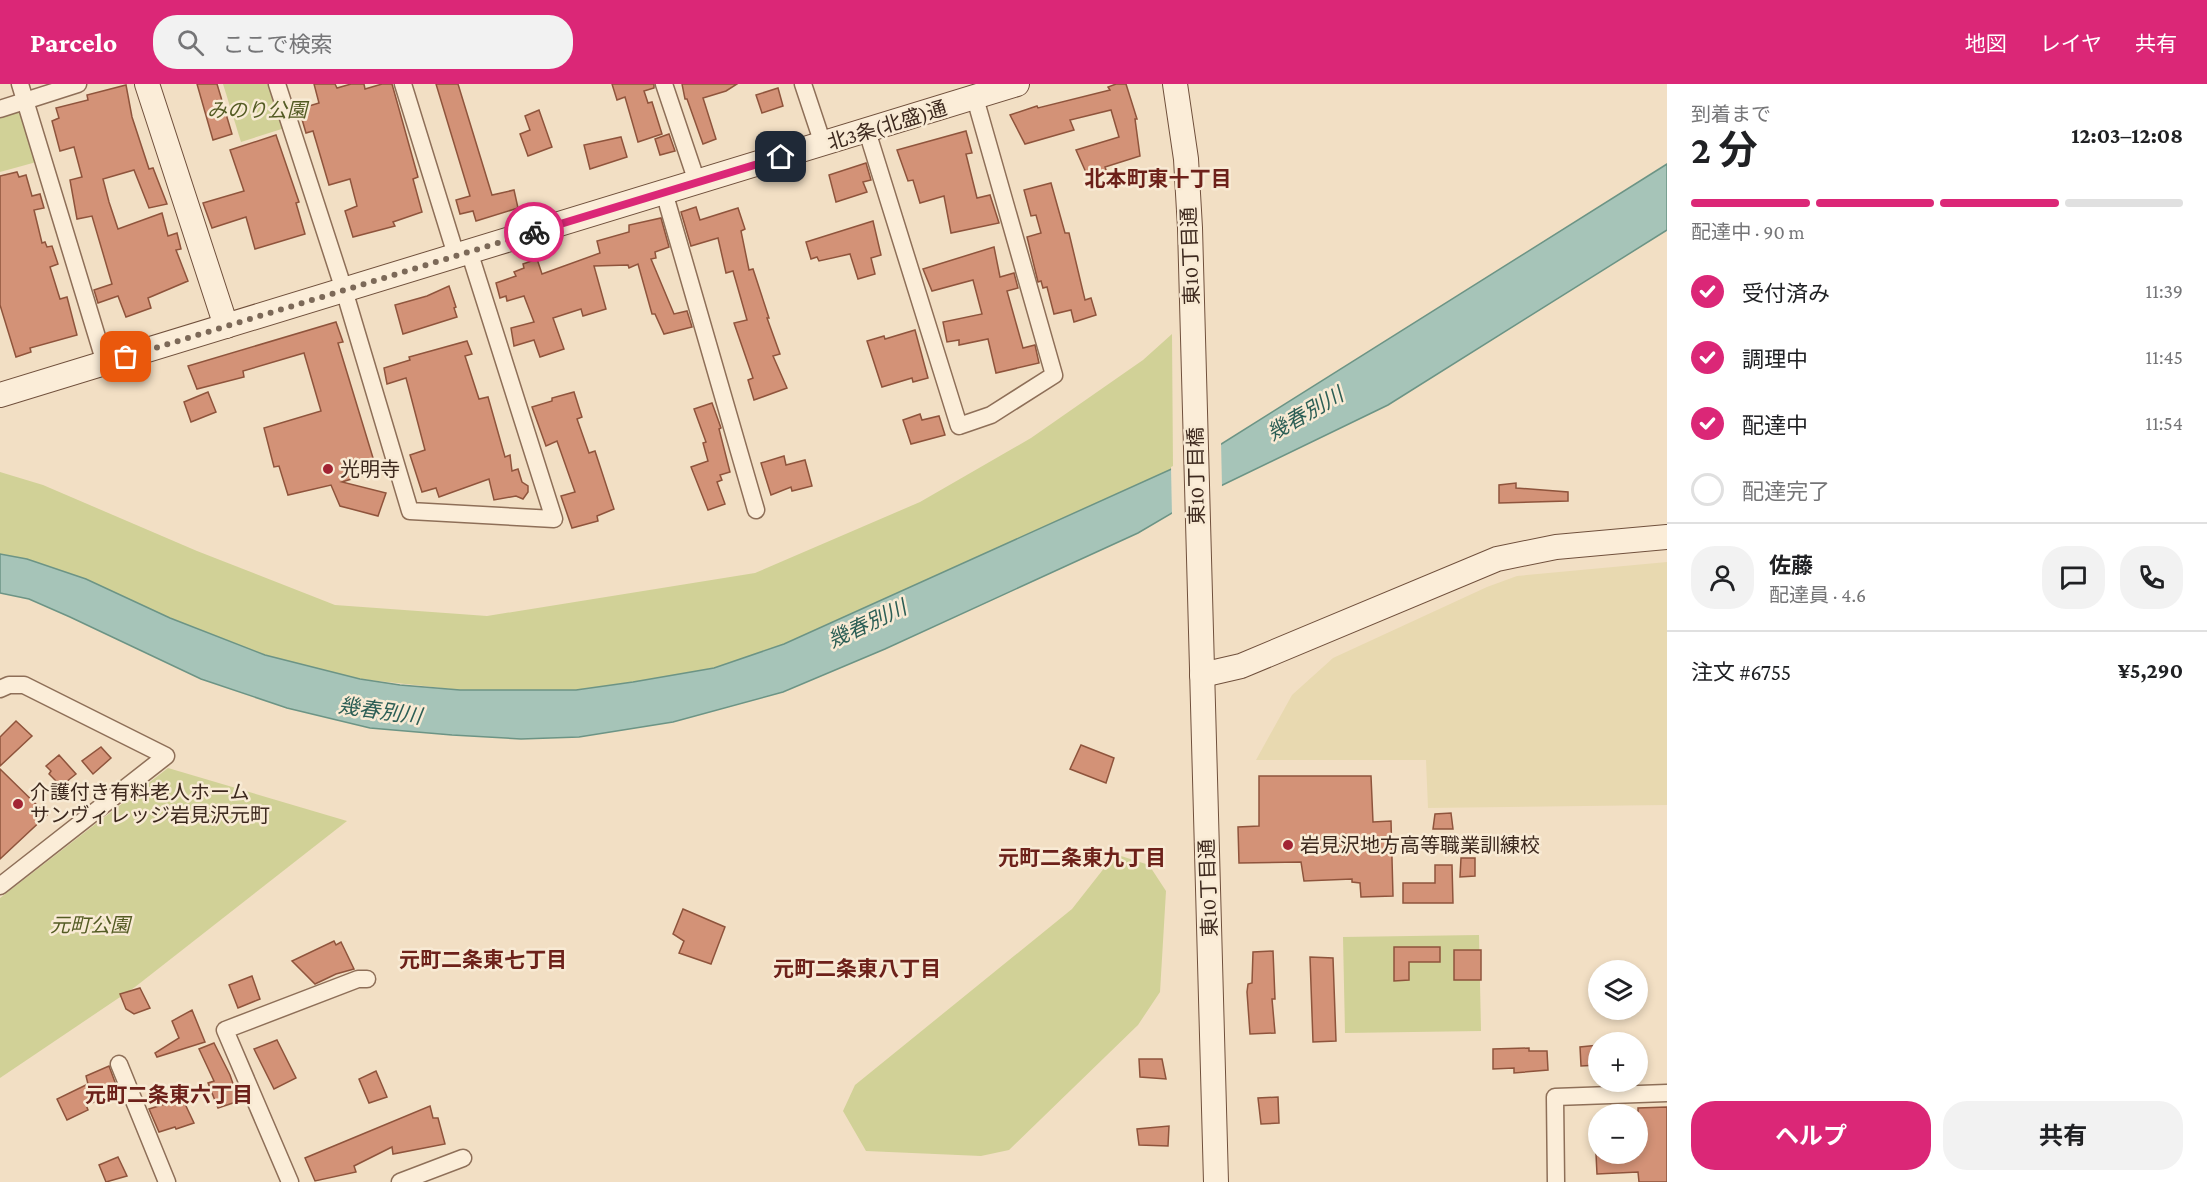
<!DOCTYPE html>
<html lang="ja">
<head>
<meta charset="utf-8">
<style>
  body { margin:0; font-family:"Crimson Pro","Noto Sans JP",serif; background:#f2f2f2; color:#202124; height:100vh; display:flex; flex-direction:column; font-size:22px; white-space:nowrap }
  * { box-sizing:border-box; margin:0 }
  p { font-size:20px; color:#757577 }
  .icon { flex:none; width:33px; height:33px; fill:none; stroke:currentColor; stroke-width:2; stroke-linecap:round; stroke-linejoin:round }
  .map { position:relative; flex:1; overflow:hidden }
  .panel { display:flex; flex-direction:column; background:#fff; width:540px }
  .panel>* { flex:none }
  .controls { position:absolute; left:1588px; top:876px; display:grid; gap:12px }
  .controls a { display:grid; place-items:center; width:60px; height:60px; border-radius:50%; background:#fff; box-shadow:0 3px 9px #0003; font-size:30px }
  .pin { position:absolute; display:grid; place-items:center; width:51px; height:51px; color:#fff; margin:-26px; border-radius:12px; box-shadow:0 3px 9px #0006 }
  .courier { position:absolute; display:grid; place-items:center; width:60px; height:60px; margin:-30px; border:4px solid #db2777; border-radius:50%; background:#fff; color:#222; box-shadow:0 2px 8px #0007 }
  .head em { font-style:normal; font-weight:700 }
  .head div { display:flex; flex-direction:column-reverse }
  .head { display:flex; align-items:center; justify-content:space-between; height:102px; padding:0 24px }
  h1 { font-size:39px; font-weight:700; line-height:45px }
  .bar { display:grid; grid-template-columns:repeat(4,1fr); gap:9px 6px; align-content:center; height:72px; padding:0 24px }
  .bar i { height:8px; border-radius:4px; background:#e0e0e0 }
  .bar .on { background:#db2777 }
  .bar p { grid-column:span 4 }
  .line { display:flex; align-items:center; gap:15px; padding:0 24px; border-top:2px solid #e0e0e0 }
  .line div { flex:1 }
  .round { display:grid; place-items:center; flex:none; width:63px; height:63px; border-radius:24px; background:#f2f2f2 }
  ol { padding:0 24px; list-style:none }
  li { display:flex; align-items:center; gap:18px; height:66px }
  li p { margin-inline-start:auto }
  li .icon { padding:6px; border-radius:50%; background:#db2777; color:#fff; stroke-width:4 }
  li:last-child { color:#757577 }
  li i { width:33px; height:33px; border:3px solid #e0e0e0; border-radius:50% }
  .action { display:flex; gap:12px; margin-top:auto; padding:12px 24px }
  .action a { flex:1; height:69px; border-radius:24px; background:#db2777; color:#fff; font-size:24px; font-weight:700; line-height:69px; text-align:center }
  .action a+a { background:#f2f2f2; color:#202124 }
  header { display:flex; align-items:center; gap:36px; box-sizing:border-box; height:84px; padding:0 30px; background:#db2777; color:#fff }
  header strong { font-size:28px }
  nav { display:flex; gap:33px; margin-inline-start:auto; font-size:21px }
  .search { width:420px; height:54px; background:#f2f2f2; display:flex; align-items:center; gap:15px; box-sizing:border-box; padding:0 21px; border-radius:24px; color:#757577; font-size:22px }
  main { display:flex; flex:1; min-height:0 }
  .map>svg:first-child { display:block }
</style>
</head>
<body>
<header>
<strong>Parcelo</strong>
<div class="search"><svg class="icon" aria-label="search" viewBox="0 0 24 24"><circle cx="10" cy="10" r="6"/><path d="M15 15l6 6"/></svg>ここで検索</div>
<nav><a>地図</a><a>レイヤ</a><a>共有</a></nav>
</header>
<main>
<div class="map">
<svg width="1667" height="1098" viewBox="0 0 1667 1098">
  <rect width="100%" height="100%" fill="#f2dfc4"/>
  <path fill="#e8d9b0" d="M1667 478V721L1428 724 1426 676H1256L1292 611 1333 574 1487 503 1517 492Z"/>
  <g fill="#d1d197">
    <path d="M223 0H275L288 43 241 58Z"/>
    <path d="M24 19 40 77 0 88V26Z"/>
    <path d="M1172 250 1173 385 784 560 714 584 633 598 576 606H460L360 595 265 571 170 534 86 495 27 475 0 470V388L43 401 197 467 335 521 487 532 755 489 920 418 1031 354 1143 276Z"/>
    <path d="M168 684 347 737 135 903 0 994V814Z"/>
    <path d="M1121 772 1149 781 1166 807 1160 908 1138 941 1009 1066 981 1072 866 1067 843 1027 855 1001 1072 825 1105 783Z"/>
    <path d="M1479 851 1481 947 1345 949 1343 853Z"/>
  </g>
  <path fill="#a6c4b8" stroke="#6c9485" stroke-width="1.5" d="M1667 80V146L1388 321 1206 409 1138 449 885 565 783 608 673 638 579 653 521 655 452 651 370 644 287 624 201 595 70 533 29 515 0 509V470L27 475 86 495 170 534 265 571 360 595 400 601 460 606H576L633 598 714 584 784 560 1207 369Z"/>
  <path fill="#f2dfc4" d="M1221 357 1222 404 1172 432 1171 383Z"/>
  <g fill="#d39277" stroke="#8f543c" stroke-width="1.5">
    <path d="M197 0H217L232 50 213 56Z"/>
    <path d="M314 0H335L337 4 351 0H364L365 5 382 0H392L418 93 413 95 422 128 393 138 395 142 353 153 345 127 357 122 350 95 329 101 313 47 306 49 299 25 319 19Z"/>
    <path d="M436 0H458L492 111 514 106 518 124 476 137 473 127 460 130 456 116 470 112Z"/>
    <path d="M612 0H654V4L644 7 648 19 652 18 662 50 638 58 625 13 617 16Z"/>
    <path d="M682 0H737L726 7 703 14 716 55 703 60 687 15H685Z"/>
    <path d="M1116 0H1126L1137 35H1135L1140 72 1105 83 1107 89 1088 93 1076 66 1119 53 1111 26 1070 36 1074 46 1025 60 1010 31 1037 22 1038 24 1110 6 1108 3Z"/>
    <path d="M126 1 132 33 149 85 153 84 167 120 149 124 134 86 103 95 109 118 118 145 162 129 168 152 177 149 181 165 176 166 188 197 148 214 151 224 126 233 118 212 98 219 94 206 112 200 92 132 77 135 70 96 82 93 74 63 60 67 52 37 59 34 56 24 88 16 87 11Z"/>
    <path d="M778 4 783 22 762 29 756 11Z"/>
    <path d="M539 26 552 63 528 72 520 50 530 46 525 32Z"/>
    <path d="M966 47 972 69 966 70 977 114 990 111 999 139 951 149 944 112 920 119 913 96 908 97 897 66Z"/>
    <path d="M669 50 675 67 660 71 655 55Z"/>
    <path d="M276 51 299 118 296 119 305 150 255 165 246 133 212 144 203 119 244 107 230 66Z"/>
    <path d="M621 53 627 73 590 85 584 61Z"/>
    <path d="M866 79 871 96 863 98 867 108 836 118 829 91Z"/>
    <path d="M17 88 19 93 26 91 32 112 40 110 44 124 34 126 42 159 45 158 47 163 52 162 58 180 50 183 60 215 67 213 77 251 30 264 31 268 16 273 0 221V92Z"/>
    <path d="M1051 99 1065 149H1069L1085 216 1091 214 1096 231 1074 238 1071 226 1054 230 1047 203 1043 204 1041 197 1038 198 1027 153 1041 149 1036 131 1031 132 1024 106Z"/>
    <path d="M696 123 700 136 738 124 745 145 741 147 749 186 753 185 769 234H767L780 270 773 272 787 304 754 316 748 296 753 294 734 239 747 236 733 187 726 189 718 154 691 162 681 128Z"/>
    <path d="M661 134 669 163 655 168 656 174 651 175 674 230 687 227 692 243 664 250 655 230H652L638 180 629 184 628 181 594 182 606 225 583 232 581 225 553 234 564 265 540 273 534 256 514 262 511 244 534 238 524 212 507 217 506 212 500 214 496 199 516 192 514 188 524 184 523 180 537 175 542 190 600 169 597 157 629 148V141Z"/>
    <path d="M873 137 881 171 871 174 875 190 858 195 850 170 819 177 817 173 811 175 806 158Z"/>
    <path d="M994 163 1000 193 1014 189 1018 204 1007 207 1023 264 1035 261 1039 279 996 289 988 255 959 261V256L947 258 943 238 982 230 973 196 932 207 923 185Z"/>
    <path d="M449 202 456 223 454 224 457 233 403 250 395 221 427 212Z"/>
    <path d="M336 238 343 258 338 259 377 387 342 398 386 409 378 432 340 422 331 401 288 411 279 382 274 383 264 344 321 327 304 269 243 287 244 293 197 305 188 282Z"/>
    <path d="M915 246 928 294 913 298 912 294 882 303 867 257 884 252 885 255Z"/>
    <path d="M467 257 472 270 465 272 479 315 488 313 505 373 510 371 512 387 518 385 522 398 528 402V408L523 415 516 412 494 416 489 395 439 413 436 404 422 408 410 371 425 366 406 294 387 300 384 284 410 276 409 273Z"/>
    <path d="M208 308 216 328 191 338 184 318Z"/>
    <path d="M574 308 582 333 577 335 589 369 595 367 614 425 597 432 598 437 572 444 561 412 575 408 557 357 546 362 532 323 552 317V314Z"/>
    <path d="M712 319 721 344 719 345 730 388 720 391 722 396 717 398 725 420 708 426 691 383 708 377 703 359 706 358 694 325Z"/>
    <path d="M920 330 922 336 939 332 945 351 911 360 903 336Z"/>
    <path d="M784 372 786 381 805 376 812 402 792 407 791 403 771 411 761 379Z"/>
    <path d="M1516 399V404L1568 408V417L1499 419V401Z"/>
    <path d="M16 637 32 652 0 682V653Z"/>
    <path d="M1081 661 1114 674 1106 699 1070 685Z"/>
    <path d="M101 663 111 674 93 690 82 677Z"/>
    <path d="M59 671 76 690 61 702 49 690 51 687 46 682Z"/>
    <path d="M0 685 47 731 0 775Z"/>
    <path d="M1259 692H1371L1373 738 1391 737 1393 812 1361 813 1360 799 1352 798V795L1304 797 1301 778 1239 779 1238 743 1259 742Z"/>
    <path d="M1451 729 1453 745H1433L1435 730Z"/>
    <path d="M1461 774H1475V792L1460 793Z"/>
    <path d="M1435 781H1452L1453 819H1403V799H1435Z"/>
    <path d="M683 825 725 843 711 880 679 869 684 857 673 850Z"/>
    <path d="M334 857 336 861 341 858 354 885 336 890 315 900 292 877Z"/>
    <path d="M1394 863H1440V878H1409V896L1394 897Z"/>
    <rect x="1454" y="866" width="27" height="30"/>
    <path d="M1273 867 1275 915H1272L1275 949 1250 950 1247 908 1248 900 1252 899 1253 868Z"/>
    <path d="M1310 873 1333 874 1336 957 1313 958Z"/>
    <path d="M252 892 260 915 238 924 229 901Z"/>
    <path d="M140 904 150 924 134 930 126 925 120 910Z"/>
    <path d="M192 926 205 958 157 973 155 969 179 954 172 937Z"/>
    <path d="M277 956 296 994 274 1005 254 965Z"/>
    <path d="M214 959 230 991 239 1017 218 1024 208 999 214 997 199 965Z"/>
    <path d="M1599 961V981L1581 982 1580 963Z"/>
    <path d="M1529 964V967H1547L1548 986 1514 989V984L1493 985V965Z"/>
    <path d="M1139 975H1162L1166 995 1140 993Z"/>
    <path d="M109 982 119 1009 86 1021 88 1026 67 1036 57 1015 88 1000 86 992Z"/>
    <path d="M376 987 387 1013 369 1019 359 995Z"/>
    <path d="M178 1005 194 1039 176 1045 175 1043 159 1048 149 1025 165 1020 163 1014Z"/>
    <path d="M1278 1013 1279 1039 1261 1040 1258 1014Z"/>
    <path d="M430 1022 433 1034H438L445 1060 393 1070 392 1063 354 1082 356 1088 315 1097 305 1074Z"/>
    <path d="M1667 1023V1098H1639L1638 1088 1597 1090 1596 1070H1639L1638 1024Z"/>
    <path d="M1169 1042 1168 1062 1139 1061 1137 1045Z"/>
    <path d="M118 1073 127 1092 106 1098 99 1081Z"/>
  </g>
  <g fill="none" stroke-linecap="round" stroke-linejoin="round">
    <g stroke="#8e6f58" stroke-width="19">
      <g id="street">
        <path d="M20 0 105 279"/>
        <path d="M277 0 344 206 410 427 554 435 469 167"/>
        <path d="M403 0 456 171"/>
        <path d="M664 0 697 98"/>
        <path d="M803 0 823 60"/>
        <path d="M0 25 78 0"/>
        <path d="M867 47 959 342 991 331 1054 291 975 14"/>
        <path d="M664 108 756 426"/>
        <path d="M0 605 9 601H24L166 672 0 802"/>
        <path d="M119 980 167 1098"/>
        <path d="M290 1098 225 946 358 895H367"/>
        <path d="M400 1098 463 1074"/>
        <path d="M1556 1098 1555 1013 1667 1009"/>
      </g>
    </g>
    <g stroke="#70503c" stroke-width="26">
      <g id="secondary">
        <path d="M147 0 226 242"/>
        <path d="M1175 0 1186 75 1190 144 1216 1098"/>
        <path d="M0 311 1017 0"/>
        <path d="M1202 591 1241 582 1497 475 1556 463 1667 453"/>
      </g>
    </g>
    <use href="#street" stroke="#fbedd8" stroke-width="16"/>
    <use href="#secondary" stroke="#fbedd8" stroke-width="24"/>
  </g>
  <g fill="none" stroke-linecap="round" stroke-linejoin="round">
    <path stroke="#7c6958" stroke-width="6" stroke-dasharray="0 10.8" d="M126 273 534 148"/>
    <path stroke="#db2777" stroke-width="8" d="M534 148 781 73"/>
  </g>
  <g fill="#a22433" stroke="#f8ead4" stroke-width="2">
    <circle cx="328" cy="385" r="6"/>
    <circle cx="18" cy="720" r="6"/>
    <circle cx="1288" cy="761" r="6"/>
  </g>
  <g text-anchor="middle" stroke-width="5" stroke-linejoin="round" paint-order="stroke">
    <g font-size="20" font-style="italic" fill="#535b23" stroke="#f8ead4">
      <text x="257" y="33">みのり公園</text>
      <text x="90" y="848">元町公園</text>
    </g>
    <g font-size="20" fill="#3d291e" stroke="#f8ead4">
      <text transform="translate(887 41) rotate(-17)" y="7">北3条(北盛)通</text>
      <text transform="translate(1190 172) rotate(-92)" y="7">東10丁目通</text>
      <text transform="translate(1196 392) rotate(-91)" y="7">東10丁目橋</text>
      <text transform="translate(1208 804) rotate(-92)" y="7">東10丁目通</text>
    </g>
    <g font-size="20" fill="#3d291e" stroke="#f8ead4" text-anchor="start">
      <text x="340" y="392">光明寺</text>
      <text x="30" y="715">介護付き有料老人ホーム<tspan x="30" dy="23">サンヴィレッジ岩見沢元町</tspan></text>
      <text x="1300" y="768">岩見沢地方高等職業訓練校</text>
    </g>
    <g font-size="21" font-weight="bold" fill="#6d211a" stroke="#f8ead4">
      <text x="1158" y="102">北本町東十丁目</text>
      <text x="1082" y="781">元町二条東九丁目</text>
      <text x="483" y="883">元町二条東七丁目</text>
      <text x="857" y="892">元町二条東八丁目</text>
      <text x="169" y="1018">元町二条東六丁目</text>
    </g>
    <g font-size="21" font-style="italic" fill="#2c5e55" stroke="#f8ead4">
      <text transform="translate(1305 330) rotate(-30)" y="7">幾春別川</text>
      <text transform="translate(867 540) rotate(-25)" y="7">幾春別川</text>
      <text transform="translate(380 627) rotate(8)" y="7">幾春別川</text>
    </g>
  </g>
</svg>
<div class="controls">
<a><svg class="icon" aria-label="layers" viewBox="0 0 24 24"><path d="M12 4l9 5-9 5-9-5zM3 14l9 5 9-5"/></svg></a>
<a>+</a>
<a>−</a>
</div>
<div class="pin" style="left:126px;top:273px;background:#ea580c"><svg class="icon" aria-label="bag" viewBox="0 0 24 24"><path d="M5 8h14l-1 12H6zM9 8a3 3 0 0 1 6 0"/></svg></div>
<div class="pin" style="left:781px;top:73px;background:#1f2937"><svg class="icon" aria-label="home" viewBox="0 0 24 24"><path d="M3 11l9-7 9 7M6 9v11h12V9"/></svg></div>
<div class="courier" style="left:534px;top:148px"><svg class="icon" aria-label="bike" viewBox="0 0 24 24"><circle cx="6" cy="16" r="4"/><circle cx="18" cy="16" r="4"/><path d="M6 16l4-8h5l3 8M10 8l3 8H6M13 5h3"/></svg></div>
</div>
<section class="panel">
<div class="head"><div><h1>2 分</h1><p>到着まで</p></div><em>12:03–12:08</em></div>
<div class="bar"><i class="on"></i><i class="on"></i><i class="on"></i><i></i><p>配達中 · 90 m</p></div>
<ol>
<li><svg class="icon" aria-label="check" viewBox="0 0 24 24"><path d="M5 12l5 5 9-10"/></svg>受付済み<p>11:39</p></li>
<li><svg class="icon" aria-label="check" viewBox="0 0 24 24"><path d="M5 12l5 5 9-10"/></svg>調理中<p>11:45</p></li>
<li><svg class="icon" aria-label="check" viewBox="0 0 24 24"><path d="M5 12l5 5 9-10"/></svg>配達中<p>11:54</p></li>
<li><i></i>配達完了</li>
</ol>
<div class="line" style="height:108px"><a class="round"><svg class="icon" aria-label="person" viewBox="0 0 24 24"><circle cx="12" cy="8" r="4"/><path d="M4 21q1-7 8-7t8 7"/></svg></a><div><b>佐藤</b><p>配達員 · 4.6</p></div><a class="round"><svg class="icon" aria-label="chat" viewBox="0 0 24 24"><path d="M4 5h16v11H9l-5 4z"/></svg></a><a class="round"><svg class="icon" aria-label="phone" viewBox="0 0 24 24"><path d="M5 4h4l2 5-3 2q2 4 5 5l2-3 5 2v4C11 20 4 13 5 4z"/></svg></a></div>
<div class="line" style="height:78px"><div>注文 #6755</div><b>¥5,290</b></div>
<div class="action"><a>ヘルプ</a><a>共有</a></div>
</section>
</main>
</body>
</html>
